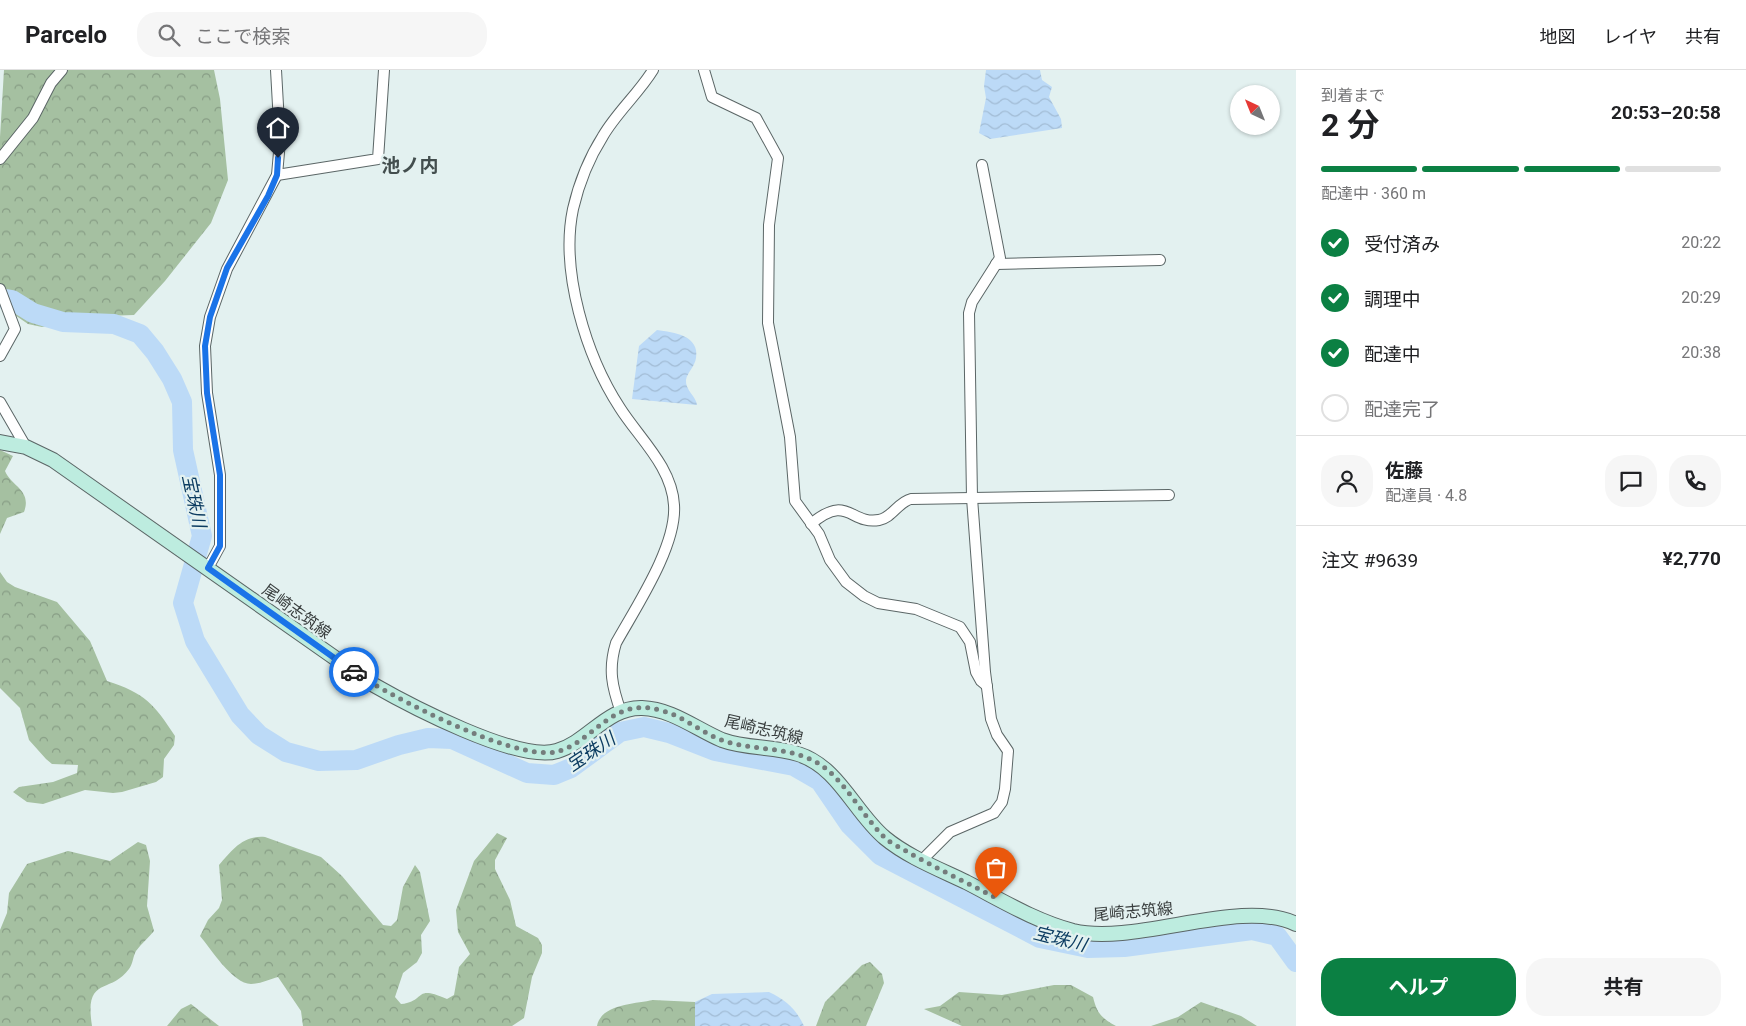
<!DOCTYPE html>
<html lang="ja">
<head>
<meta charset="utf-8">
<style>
  body { margin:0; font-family:Roboto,"Noto Sans JP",sans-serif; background:#f6f6f6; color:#202124; height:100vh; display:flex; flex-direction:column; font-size:19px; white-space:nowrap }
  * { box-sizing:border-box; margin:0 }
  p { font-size:16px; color:#757577 }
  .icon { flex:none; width:28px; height:28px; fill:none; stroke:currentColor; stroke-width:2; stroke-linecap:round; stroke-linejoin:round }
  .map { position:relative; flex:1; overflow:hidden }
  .details { display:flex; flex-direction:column; background:#fff; width:450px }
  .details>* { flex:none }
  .needle { width:32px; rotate:317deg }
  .controls { position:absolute; left:1230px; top:15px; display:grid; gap:10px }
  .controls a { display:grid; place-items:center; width:50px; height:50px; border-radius:50%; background:#fff; box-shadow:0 1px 4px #0004; font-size:25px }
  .pin { position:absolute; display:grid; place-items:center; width:42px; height:42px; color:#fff; margin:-51px -21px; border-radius:50% 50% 50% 0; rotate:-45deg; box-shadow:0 0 5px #0007 }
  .pin .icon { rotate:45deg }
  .courier { position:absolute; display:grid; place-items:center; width:50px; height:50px; margin:-25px; border:4px solid #1a73e8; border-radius:50%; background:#fff; color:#222; box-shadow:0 1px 6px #0007 }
  .overview em { font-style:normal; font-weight:700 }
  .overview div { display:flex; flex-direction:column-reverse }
  .overview { display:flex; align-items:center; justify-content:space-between; height:85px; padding:0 25px }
  h1 { font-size:32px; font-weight:700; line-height:38px }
  .bar { display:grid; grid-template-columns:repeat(4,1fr); gap:8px 5px; align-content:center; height:60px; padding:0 25px }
  .bar i { height:6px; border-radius:4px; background:#e0e0e0 }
  .bar .active { background:#0b8043 }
  .bar p { grid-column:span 4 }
  .line { display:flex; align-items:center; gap:12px; padding:0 25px; border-top:1px solid #e0e0e0 }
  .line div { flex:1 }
  .round { display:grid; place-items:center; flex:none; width:52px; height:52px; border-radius:20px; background:#f6f6f6 }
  ol { padding:0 25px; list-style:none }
  li { display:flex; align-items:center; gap:15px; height:55px }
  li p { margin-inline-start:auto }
  li .icon { padding:5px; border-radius:50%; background:#0b8043; color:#fff; stroke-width:4 }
  li:last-child { color:#757577 }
  li i { width:28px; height:28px; border:2px solid #e0e0e0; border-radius:50% }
  .action { display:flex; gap:10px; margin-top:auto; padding:10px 25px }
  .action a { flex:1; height:58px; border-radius:20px; background:#0b8043; color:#fff; font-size:20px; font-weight:700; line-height:58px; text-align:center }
  .action a+a { background:#f6f6f6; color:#202124 }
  header { display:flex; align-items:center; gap:30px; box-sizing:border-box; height:70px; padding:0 25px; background:#fff; border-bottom:1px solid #e0e0e0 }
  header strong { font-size:24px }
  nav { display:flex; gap:28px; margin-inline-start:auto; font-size:18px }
  .search { width:350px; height:45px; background:#f6f6f6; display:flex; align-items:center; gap:12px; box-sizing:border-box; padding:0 18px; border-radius:20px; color:#757577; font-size:19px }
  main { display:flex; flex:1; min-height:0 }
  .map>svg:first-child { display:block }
</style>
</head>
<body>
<header>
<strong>Parcelo</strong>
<div class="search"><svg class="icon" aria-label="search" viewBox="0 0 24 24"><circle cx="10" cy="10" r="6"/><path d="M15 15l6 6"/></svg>ここで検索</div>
<nav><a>地図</a><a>レイヤ</a><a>共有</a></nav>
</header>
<main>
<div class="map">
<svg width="1296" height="956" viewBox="0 0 1296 956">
  <defs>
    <pattern id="forest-crowns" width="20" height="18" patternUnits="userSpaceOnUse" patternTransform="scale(1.25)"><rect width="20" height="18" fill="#a5c0a1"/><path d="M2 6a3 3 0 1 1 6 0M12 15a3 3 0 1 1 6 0" fill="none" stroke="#879d85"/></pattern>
    <pattern id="water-waves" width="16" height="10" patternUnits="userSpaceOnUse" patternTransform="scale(1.25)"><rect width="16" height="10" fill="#bcdaf7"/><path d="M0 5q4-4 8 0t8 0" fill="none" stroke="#a2bcd5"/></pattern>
  </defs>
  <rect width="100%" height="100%" fill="#e3f1f0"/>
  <g fill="url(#forest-crowns)">
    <path d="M4 0H214L220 29 228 110 211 153 165 211 134 245 104 246 42 257 28 254 12 243 0 221V67Z"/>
    <path d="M0 380 13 386 5 401C12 417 32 420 24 442L7 448 0 464Z"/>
    <path d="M0 502 7 512 15 517 57 532 90 571 107 611C145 623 154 634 175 666L174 675 164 689 163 707 156 712 122 722 113 723 85 720 43 734 27 732 13 722 19 717 53 712 77 703 78 695 52 694 46 689 29 670 20 638 0 618Z"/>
    <path d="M497 763 507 768 495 790V799L510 830 516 856 538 868 542 875V883L532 907 524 948 512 956H303L301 941 278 907C270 909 260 914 251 914 233 914 211 879 200 866L208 850 219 838 222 830 219 795C232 780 243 765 265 767L321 787 342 806 383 855 391 856 397 850 403 817 415 795 420 802 430 851 421 865 422 883 417 892 403 903 395 927 401 934C427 931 413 914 447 929L454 925 459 897 470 884 458 862 456 840 474 791Z"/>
    <path d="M138 772 146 775 150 791 147 836 154 861C149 867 141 874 136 881 133 886 133 894 129 899 110 925 84 905 92 956H0V860L7 843 9 823 27 794 68 781 110 791Z"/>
    <path d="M870 892 882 904 884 913 866 956H816L825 932 862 895Z"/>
    <path d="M1054 915H1071L1093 927C1097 943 1101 948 1116 956H962L924 939 940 936 959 922 1002 925Z"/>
    <path d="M653 930 695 932V956H597C601 934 635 934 653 930Z"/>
    <path d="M1201 932 1241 946 1257 956H1151L1178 947Z"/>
    <path d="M191 934 219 956H167L181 939Z"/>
  </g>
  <g fill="url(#water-waves)">
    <path d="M986 0H1040L1042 10 1052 17 1049 27 1061 49 1062 58 990 69 979 63 986 28 984 16Z"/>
    <path d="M657 260C674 262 700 266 696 288 695 296 687 303 686 310 685 320 696 326 697 335L632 329 639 276Z"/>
    <path d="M769 922C786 930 796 939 804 956H695V932L712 924Z"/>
  </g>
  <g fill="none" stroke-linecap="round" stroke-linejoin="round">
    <path stroke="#bcdaf7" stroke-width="20" d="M0 228 12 230 33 243 63 252 114 254 140 264 155 282 172 309 182 332 183 380 202 466 183 533 195 571 240 645 259 665 286 682 319 691 356 690 399 675 428 668 452 669 527 703 554 705 571 698 620 662 644 657 669 663 715 681 794 696 820 711 850 755 880 785 1040 868 1088 878 1124 877 1252 860 1277 866 1296 892"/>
    <g stroke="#5b6666" stroke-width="12">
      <g id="street">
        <path d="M704 0 712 27 756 48 778 88 769 155 768 253 790 367 795 431 819 464 830 490 846 512 864 526 878 533 916 539 960 557 970 572 976 602 981 611 987 616"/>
        <path d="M0 89 33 48 51 13 62 0"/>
        <path d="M277 105 378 89 384 0"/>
        <path d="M996 194 1160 190"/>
        <path d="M0 219 15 259 0 286"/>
        <path d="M0 332 26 377"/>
        <path d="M811 454C848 423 850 455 879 450 892 448 898 432 911 429L1169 425"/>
        <path d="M208 498 220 476V405L207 323 205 276 210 247 227 199 277 105 280 71 276 0"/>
        <path d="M621 642C612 617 608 599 616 573 636 537 677 476 674 435 672 397 639 368 620 338 586 286 560 201 573 139 579 113 589 88 603 66 617 42 639 23 653 0"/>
        <path d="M922 790 950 762 994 743 1002 732 1005 719 1008 681 997 665 991 649 985 602 972 428 969 243 972 232 1000 188 982 95"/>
      </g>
    </g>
    <g stroke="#5b6666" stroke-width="16">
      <path id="secondary" d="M0 372 26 377 53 390 372 614C407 634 518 693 557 681 588 672 607 637 642 638 672 639 696 659 722 670 746 679 774 676 798 684 839 697 854 742 885 768 908 787 939 799 966 812 1001 830 1035 851 1073 861 1137 876 1240 827 1296 854"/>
    </g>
    <use href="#street" stroke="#fff" stroke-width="10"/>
    <use href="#secondary" stroke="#bdecdf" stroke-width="14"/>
  </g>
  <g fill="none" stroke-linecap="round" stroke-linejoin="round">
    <path stroke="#747d7c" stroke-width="5" stroke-dasharray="0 9" d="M354 602C392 627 512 690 555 682 594 674 611 624 663 641 685 647 703 664 724 671 754 681 787 676 816 692 842 706 862 745 884 767 890 773 899 777 906 781 935 798 966 812 996 828"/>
    <path stroke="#1a73e8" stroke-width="6" d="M278 88 277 105 268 126 227 198 210 247 205 276 207 323 220 405V476L208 498 354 602"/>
  </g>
  <g text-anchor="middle" stroke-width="4.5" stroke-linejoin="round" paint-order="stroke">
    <g font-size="16" fill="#393e3e" stroke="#e3f1f0">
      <text transform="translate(297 541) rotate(36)" y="6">尾崎志筑線</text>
      <text transform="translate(764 659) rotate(13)" y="6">尾崎志筑線</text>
      <text transform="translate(1133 841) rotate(-5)" y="6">尾崎志筑線</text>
    </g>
    <g font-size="18" font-style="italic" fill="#0c3c61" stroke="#e3f1f0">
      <text transform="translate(194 431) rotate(78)" y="6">宝珠川</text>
      <text transform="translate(591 682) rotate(-34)" y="6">宝珠川</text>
      <text transform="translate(1060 869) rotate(14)" y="6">宝珠川</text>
    </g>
    <g font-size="19" font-weight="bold" fill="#434e4e" stroke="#e3f1f0">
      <text x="410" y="102">池ノ内</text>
    </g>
  </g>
</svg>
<div class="controls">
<a><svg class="needle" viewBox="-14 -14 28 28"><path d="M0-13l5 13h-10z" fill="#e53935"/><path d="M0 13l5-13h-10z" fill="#757577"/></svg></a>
</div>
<div class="pin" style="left:996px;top:828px;background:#ea580c"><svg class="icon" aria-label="bag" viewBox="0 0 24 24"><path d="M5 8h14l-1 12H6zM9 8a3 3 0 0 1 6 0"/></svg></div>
<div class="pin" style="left:278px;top:88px;background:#1f2937"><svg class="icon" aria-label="home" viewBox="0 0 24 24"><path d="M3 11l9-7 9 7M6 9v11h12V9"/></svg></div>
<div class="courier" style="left:354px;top:602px"><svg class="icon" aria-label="car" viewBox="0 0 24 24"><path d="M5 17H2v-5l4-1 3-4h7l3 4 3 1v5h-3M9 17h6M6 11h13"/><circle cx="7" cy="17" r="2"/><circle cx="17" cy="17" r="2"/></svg></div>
</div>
<section class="details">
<div class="overview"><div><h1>2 分</h1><p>到着まで</p></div><em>20:53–20:58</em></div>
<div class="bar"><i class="active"></i><i class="active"></i><i class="active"></i><i></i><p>配達中 · 360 m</p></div>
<ol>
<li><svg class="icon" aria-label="check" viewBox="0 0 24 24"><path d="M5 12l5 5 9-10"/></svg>受付済み<p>20:22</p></li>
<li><svg class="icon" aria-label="check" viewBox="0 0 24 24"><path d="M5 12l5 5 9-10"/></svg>調理中<p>20:29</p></li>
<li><svg class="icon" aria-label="check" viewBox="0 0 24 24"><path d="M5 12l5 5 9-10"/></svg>配達中<p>20:38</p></li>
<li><i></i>配達完了</li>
</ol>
<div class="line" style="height:90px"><a class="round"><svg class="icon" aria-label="person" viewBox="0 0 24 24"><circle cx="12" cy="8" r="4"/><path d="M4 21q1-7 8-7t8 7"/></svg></a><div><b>佐藤</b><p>配達員 · 4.8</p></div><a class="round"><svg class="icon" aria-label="chat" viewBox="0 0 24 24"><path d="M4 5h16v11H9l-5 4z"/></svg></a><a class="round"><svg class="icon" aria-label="phone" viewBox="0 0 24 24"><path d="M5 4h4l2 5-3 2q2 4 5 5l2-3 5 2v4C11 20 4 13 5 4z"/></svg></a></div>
<div class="line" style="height:65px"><div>注文 #9639</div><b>¥2,770</b></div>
<div class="action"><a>ヘルプ</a><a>共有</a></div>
</section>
</main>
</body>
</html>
